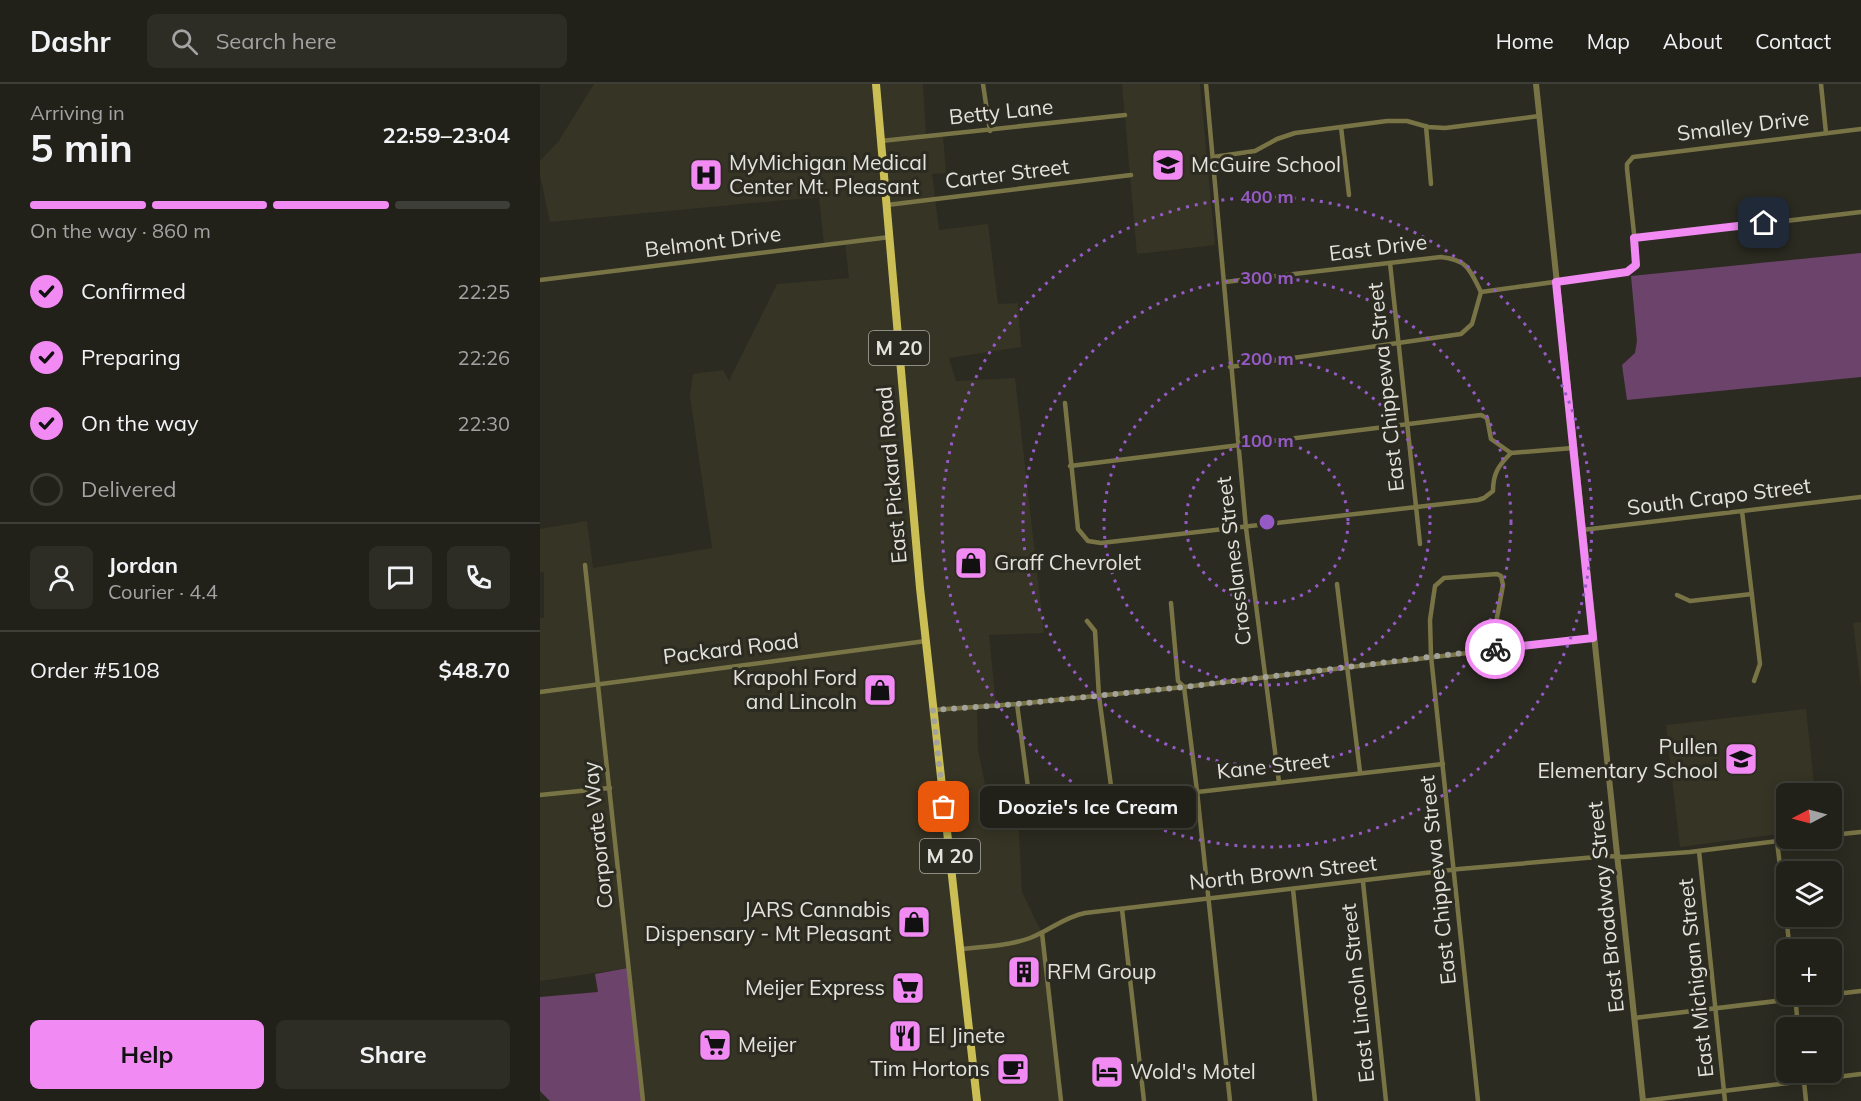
<!DOCTYPE html>
<html lang="en">
<head>
<meta charset="utf-8">
<style>
  body { margin:0; font-family:Mulish,sans-serif; background:#2d2d26; color:#f1f3f6; height:100vh; display:flex; flex-direction:column; font-size:22px; white-space:nowrap }
  * { box-sizing:border-box; margin:0 }
  p { font-size:20px; color:#a2a3a2 }
  .icon { flex:none; width:33px; height:33px; fill:none; stroke:currentColor; stroke-width:2; stroke-linecap:round; stroke-linejoin:round }
  .map { position:relative; flex:1; overflow:hidden }
  .side { display:flex; flex-direction:column; background:#212019; width:540px }
  .side>* { flex:none }
  .needle { width:39px; rotate:264deg }
  .fabs { position:absolute; left:1236px; top:699px; display:grid; gap:12px }
  .fabs a { display:grid; place-items:center; width:66px; height:66px; border-radius:9px; background:#212019; box-shadow:0 3px 15px #0003,0 0 0 2px #3e3e38; font-size:30px }
  .pin { position:absolute; display:grid; place-items:center; width:51px; height:51px; color:#fff; margin:-26px; border-radius:12px; box-shadow:0 3px 9px #0006 }
  .courier { position:absolute; display:grid; place-items:center; width:60px; height:60px; margin:-30px; border:4px solid #f28af3; border-radius:50%; background:#fff; color:#222; box-shadow:0 2px 8px #0007 }
  .bubble { position:absolute; height:42px; border-radius:9px; background:#212019; box-shadow:0 3px 15px #0003,0 0 0 2px #3e3e38; font-size:20px; font-weight:700; line-height:42px; text-align:center }
  .summary em { font-style:normal; font-weight:700 }
  .summary div { display:flex; flex-direction:column-reverse }
  .summary { display:flex; align-items:center; justify-content:space-between; height:102px; padding:0 30px }
  h1 { font-size:39px; font-weight:700; line-height:45px }
  .bar { display:grid; grid-template-columns:repeat(4,1fr); gap:9px 6px; align-content:center; height:72px; padding:0 30px }
  .bar i { height:8px; border-radius:4px; background:#3e3e38 }
  .bar .selected { background:#f28af3 }
  .bar p { grid-column:span 4 }
  .line { display:flex; align-items:center; gap:15px; padding:0 30px; border-top:2px solid #3e3e38 }
  .line div { flex:1 }
  .round { display:grid; place-items:center; flex:none; width:63px; height:63px; border-radius:9px; background:#2d2d26 }
  ol { padding:0 30px; list-style:none }
  li { display:flex; align-items:center; gap:18px; height:66px }
  li p { margin-inline-start:auto }
  li .icon { padding:6px; border-radius:50%; background:#f28af3; color:#111; stroke-width:4 }
  li:last-child { color:#a2a3a2 }
  li i { width:33px; height:33px; border:3px solid #3e3e38; border-radius:50% }
  .button { display:flex; gap:12px; margin-top:auto; padding:12px 30px }
  .button a { flex:1; height:69px; border-radius:9px; background:#f28af3; color:#111; font-size:24px; font-weight:700; line-height:69px; text-align:center }
  .button a+a { background:#2d2d26; color:#f1f3f6 }
  header { display:flex; align-items:center; gap:36px; box-sizing:border-box; height:84px; padding:0 30px; background:#212019; border-bottom:2px solid #3e3e38 }
  header strong { font-size:28px }
  nav { display:flex; gap:33px; margin-inline-start:auto; font-size:21px }
  .search { width:420px; height:54px; background:#2d2d26; display:flex; align-items:center; gap:15px; box-sizing:border-box; padding:0 21px; border-radius:9px; color:#a2a3a2; font-size:22px }
  main { display:flex; flex:1; min-height:0 }
  .map>svg:first-child { display:block }
</style>
</head>
<body>
<header>
<strong>Dashr</strong>
<div class="search"><svg class="icon" aria-label="search" viewBox="0 0 24 24"><circle cx="10" cy="10" r="6"/><path d="M15 15l6 6"/></svg>Search here</div>
<nav><a>Home</a><a>Map</a><a>About</a><a>Contact</a></nav>
</header>
<main>
<section class="side">
<div class="summary"><div><h1>5 min</h1><p>Arriving in</p></div><em>22:59–23:04</em></div>
<div class="bar"><i class="selected"></i><i class="selected"></i><i class="selected"></i><i></i><p>On the way · 860 m</p></div>
<ol>
<li><svg class="icon" aria-label="check" viewBox="0 0 24 24"><path d="M5 12l5 5 9-10"/></svg>Confirmed<p>22:25</p></li>
<li><svg class="icon" aria-label="check" viewBox="0 0 24 24"><path d="M5 12l5 5 9-10"/></svg>Preparing<p>22:26</p></li>
<li><svg class="icon" aria-label="check" viewBox="0 0 24 24"><path d="M5 12l5 5 9-10"/></svg>On the way<p>22:30</p></li>
<li><i></i>Delivered</li>
</ol>
<div class="line" style="height:108px"><a class="round"><svg class="icon" aria-label="person" viewBox="0 0 24 24"><circle cx="12" cy="8" r="4"/><path d="M4 21q1-7 8-7t8 7"/></svg></a><div><b>Jordan</b><p>Courier · 4.4</p></div><a class="round"><svg class="icon" aria-label="chat" viewBox="0 0 24 24"><path d="M4 5h16v11H9l-5 4z"/></svg></a><a class="round"><svg class="icon" aria-label="phone" viewBox="0 0 24 24"><path d="M5 4h4l2 5-3 2q2 4 5 5l2-3 5 2v4C11 20 4 13 5 4z"/></svg></a></div>
<div class="line" style="height:78px"><div>Order #5108</div><b>$48.70</b></div>
<div class="button"><a>Help</a><a>Share</a></div>
</section>
<div class="map">
<svg width="1321" height="1017" viewBox="0 0 1321 1017">
  <rect width="100%" height="100%" fill="#2c2b21"/>
  <g fill="#363424">
    <path d="M54 0H383L386 52 403 51 406 89 392 90 399 146 448 140 458 220 478 219 481 263 409 274 416 297 475 294 504 549 449 551 456 622H437L438 666 451 730 478 733 482 808 502 849 521 1017H103L88 884 0 897V534H4V488H0V445L47 437 53 484 172 464 150 312 153 290 183 286 189 297 237 200 309 194 305 159 284 161 279 113 10 138 0 91V77L18 58Z"/>
    <path d="M582 0H660L675 161 597 170Z"/>
    <path d="M1321 538V604L1313 539Z"/>
    <path d="M1266 625 1275 709 1246 710V749L1140 763 1126 641Z"/>
  </g>
  <g fill="#6b436b">
    <path d="M1321 169V293L1087 316 1082 281 1095 269 1097 257 1091 192Z"/>
    <path d="M88 884 103 1017H10L0 1007V913L58 908 55 890Z"/>
  </g>
  <g fill="none" stroke-linecap="round" stroke-linejoin="round">
    <g stroke="#797445" stroke-width="4.5">
      <path d="M443 0 450 47"/>
      <path d="M666 0 706 444 739 698"/>
      <path d="M1281 0 1286 49"/>
      <path d="M886 42 891 100"/>
      <path d="M801 43 809 111"/>
      <path d="M341 57 585 31"/>
      <path d="M673 73 715 67 737 55 755 49 847 37H867L888 43 905 44 999 32"/>
      <path d="M347 121 591 91"/>
      <path d="M1094 155 1321 128"/>
      <path d="M850 179 880 460"/>
      <path d="M0 196 350 153"/>
      <path d="M685 198 901 173C928 176 930 186 941 208"/>
      <path d="M941 208 1087 188 1096 181 1097 177 1087 85V80L1093 73 1321 45"/>
      <path d="M690 283 921 250 932 240 941 208"/>
      <path d="M525 319 538 445 548 457 561 459 938 416 944 414 953 407C953 389 959 381 971 369"/>
      <path d="M971 369 1033 364"/>
      <path d="M530 382 941 331 947 334 951 355 971 369"/>
      <path d="M1202 427 1220 580 1214 597"/>
      <path d="M1042 446 1321 413"/>
      <path d="M45 481 103 1017"/>
      <path d="M797 500 820 688"/>
      <path d="M1137 511 1150 517 1212 510"/>
      <path d="M631 519 638 597 644 603 657 707 690 1017"/>
      <path d="M547 537 555 547 559 612 573 717"/>
      <path d="M0 608 386 557"/>
      <path d="M477 620 489 711 497 723 508 725 903 680"/>
      <path d="M393 626 477 620 644 603 1053 554"/>
      <path d="M0 711 70 704"/>
      <path d="M1292 751 1321 748"/>
      <path d="M1237 757 1250 866"/>
      <path d="M1159 767 1185 1017"/>
      <path d="M823 798 846 1017"/>
      <path d="M753 805 775 1017"/>
      <path d="M582 825 604 1017"/>
      <path d="M502 849 521 1017"/>
      <path d="M420 865C443 863 468 862 490 854 509 847 524 833 545 829L919 785 1068 772 1083 773 1150 768 1262 754"/>
      <path d="M1255 910 1258 944"/>
      <path d="M1094 934 1321 907"/>
      <path d="M1263 988 1266 1017"/>
      <path d="M938 1017 891 572 890 536 895 502 904 494 957 490 961 492 963 501 956 539"/>
      <path d="M1103 1017 1321 990"/>
    </g>
    <path stroke="#797445" stroke-width="6" d="M996 0 1103 1017"/>
    <path stroke="#cabe55" stroke-width="8" d="M336 0 380 504 437 1017"/>
  </g>
  <g fill="none" stroke-linecap="round" stroke-linejoin="round">
    <path stroke="#a3a29b" stroke-width="6" stroke-dasharray="0 10.8" d="M404 723 393 626 477 620 644 603 955 565"/>
    <path stroke="#f28af3" stroke-width="8" d="M955 565 1053 554 1016 198 1087 188 1096 181 1094 154 1224 139"/>
  </g>
  <g fill="none" stroke="#955ac6" stroke-width="3" stroke-dasharray="3 6">
    <circle cx="727" cy="438" r="81"/>
    <circle cx="727" cy="438" r="163"/>
    <circle cx="727" cy="438" r="244"/>
    <circle cx="727" cy="438" r="325"/>
  </g>
  <defs>
    <g id="school-square" transform="scale(1.725)"><rect x="-9" y="-9" width="18" height="18" rx="4" fill="#f28af3" stroke="#2c2b21"/><path d="M0-5L7-2L0 1L-7-2ZM-4 1L0 2.5L4 1V4Q0 6-4 4Z" fill="#111"/></g>
    <g id="hospital-square" transform="scale(1.725)"><rect x="-9" y="-9" width="18" height="18" rx="4" fill="#f28af3" stroke="#2c2b21"/><path d="M-5-5h3v3.5h4V-5h3V5h-3V1.5h-4V5h-3Z" fill="#111"/></g>
    <g id="shop-square" transform="scale(1.725)"><rect x="-9" y="-9" width="18" height="18" rx="4" fill="#f28af3" stroke="#2c2b21"/><path d="M-5-2.5h2.3a2.7 3.5 0 0 1 5.4 0H5L5.5 6h-11ZM-1.5-2.5h3a1.5 2.3 0 0 0-3 0Z" fill="#111"/></g>
    <g id="building-square" transform="scale(1.725)"><rect x="-9" y="-9" width="18" height="18" rx="4" fill="#f28af3" stroke="#2c2b21"/><path d="M-4-6H4V6H1V3H-1V6H-4ZM-2.5-4.3h1.7v1.8h-1.7ZM.8-4.3h1.7v1.8H.8ZM-2.5-1h1.7V.8h-1.7ZM.8-1h1.7V.8H.8Z" fill="#111"/></g>
    <g id="supermarket-square" transform="scale(1.725)"><rect x="-9" y="-9" width="18" height="18" rx="4" fill="#f28af3" stroke="#2c2b21"/><path d="M-6-5.5h2.5l.6 2H6L4.5 2H-2.5L-4.4-4H-6ZM-1.5 3.2a1.3 1.3 0 1 0 .1 0ZM3 3.2a1.3 1.3 0 1 0 .1 0Z" fill="#111"/></g>
    <g id="restaurant-square" transform="scale(1.725)"><rect x="-9" y="-9" width="18" height="18" rx="4" fill="#f28af3" stroke="#2c2b21"/><path d="M-5-6h1v4h1v-4h1v4h1v-4h1v5L-1.5 .5V6h-2V.5L-5-1ZM5-6V6H3V1.5H1.5Q1.5-4 5-6Z" fill="#111"/></g>
    <g id="cafe-square" transform="scale(1.725)"><rect x="-9" y="-9" width="18" height="18" rx="4" fill="#f28af3" stroke="#2c2b21"/><path d="M-5.5-4.5H6V0H3Q3 3.5 0 3.5H-2.5Q-5.5 3.5-5.5 0ZM3-3.2v2h1.7v-2ZM-6 4.5H4V6H-6Z" fill="#111"/></g>
    <g id="hotel-square" transform="scale(1.725)"><rect x="-9" y="-9" width="18" height="18" rx="4" fill="#f28af3" stroke="#2c2b21"/><path d="M-6-4.5h1.5V1H6V5H4.5V3h-9V5H-6ZM-4 0a1.8 1.8 0 1 1 3.6 0ZM.5 0V-2.5h3Q6-2.5 6 0Z" fill="#111"/></g>
  </defs>
  <g fill-rule="evenodd">
    <use href="#school-square" x="628" y="81"/>
    <use href="#hospital-square" x="166" y="91"/>
    <use href="#shop-square" x="431" y="479"/>
    <use href="#shop-square" x="340" y="606"/>
    <use href="#school-square" x="1201" y="675"/>
    <use href="#shop-square" x="374" y="838"/>
    <use href="#building-square" x="484" y="888"/>
    <use href="#supermarket-square" x="368" y="904"/>
    <use href="#restaurant-square" x="365" y="952"/>
    <use href="#supermarket-square" x="175" y="961"/>
    <use href="#cafe-square" x="473" y="985"/>
    <use href="#hotel-square" x="567" y="988"/>
  </g>
  <g text-anchor="middle" stroke-width="6" stroke-linejoin="round" paint-order="stroke">
    <g fill="#2c2b21" stroke="#acaba4" stroke-width="1.5">
      <rect x="329" y="247" width="60" height="34" rx="4.5"/>
      <rect x="380" y="755" width="60" height="34" rx="4.5"/>
    </g>
    <g font-size="20" font-weight="bold" fill="#e3e2dc">
      <text x="359" y="271">M 20</text>
      <text x="410" y="779">M 20</text>
    </g>
    <g font-size="21" fill="#e3e2dc" stroke="#2c2b21">
      <text transform="translate(461 28) rotate(-6)" y="7">Betty Lane</text>
      <text transform="translate(1203 42) rotate(-7)" y="7">Smalley Drive</text>
      <text transform="translate(467 90) rotate(-7)" y="7">Carter Street</text>
      <text transform="translate(173 158) rotate(-7)" y="7">Belmont Drive</text>
      <text transform="translate(838 164) rotate(-7)" y="7">East Drive</text>
      <text transform="translate(846 303) rotate(-96)" y="7">East Chippewa Street</text>
      <text transform="translate(352 391) rotate(-95)" y="7">East Pickard Road</text>
      <text transform="translate(1179 413) rotate(-7)" y="7">South Crapo Street</text>
      <text transform="translate(694 477) rotate(-97)" y="7">Crosslanes Street</text>
      <text transform="translate(191 565) rotate(-7)" y="7">Packard Road</text>
      <text transform="translate(733 682) rotate(-6)" y="7">Kane Street</text>
      <text transform="translate(58 751) rotate(-96)" y="7">Corporate Way</text>
      <text transform="translate(743 789) rotate(-6)" y="7">North Brown Street</text>
      <text transform="translate(898 796) rotate(-96)" y="7">East Chippewa Street</text>
      <text transform="translate(1066 823) rotate(-96)" y="7">East Broadway Street</text>
      <text transform="translate(1156 894) rotate(-96)" y="7">East Michigan Street</text>
      <text transform="translate(818 909) rotate(-96)" y="7">East Lincoln Street</text>
    </g>
    <g font-size="21" fill="#e3e2dc" stroke="#2c2b21" text-anchor="start">
      <text x="189" y="86">MyMichigan Medical<tspan x="189" dy="24">Center Mt. Pleasant</tspan></text>
      <text x="651" y="88">McGuire School</text>
      <text x="454" y="486">Graff Chevrolet</text>
      <text x="317" y="601" text-anchor="end">Krapohl Ford<tspan x="317" dy="24">and Lincoln</tspan></text>
      <text x="1178" y="670" text-anchor="end">Pullen<tspan x="1178" dy="24">Elementary School</tspan></text>
      <text x="351" y="833" text-anchor="end">JARS Cannabis<tspan x="351" dy="24">Dispensary - Mt Pleasant</tspan></text>
      <text x="507" y="895">RFM Group</text>
      <text x="345" y="911" text-anchor="end">Meijer Express</text>
      <text x="388" y="959">El Jinete</text>
      <text x="198" y="968">Meijer</text>
      <text x="450" y="992" text-anchor="end">Tim Hortons</text>
      <text x="590" y="995">Wold's Motel</text>
    </g>
  </g>
  <circle cx="727" cy="438" r="9" fill="#955ac6" stroke="#2c2b21" stroke-width="3"/>
  <g font-size="18" text-anchor="middle" font-weight="bold" fill="#955ac6" stroke="#2c2b21" stroke-width="6" stroke-linejoin="round" paint-order="stroke">
    <text x="727" y="119">400 m</text>
    <text x="727" y="200">300 m</text>
    <text x="727" y="281">200 m</text>
    <text x="727" y="363">100 m</text>
  </g>
</svg>
<div class="fabs">
<a><svg class="needle" viewBox="-14 -14 28 28"><path d="M0-13l5 13h-10z" fill="#e53935"/><path d="M0 13l5-13h-10z" fill="#a2a3a2"/></svg></a>
<a><svg class="icon" aria-label="layers" viewBox="0 0 24 24"><path d="M12 4l9 5-9 5-9-5zM3 14l9 5 9-5"/></svg></a>
<a>+</a>
<a>−</a>
</div>
<div class="pin" style="left:404px;top:723px;background:#ea580c"><svg class="icon" aria-label="bag" viewBox="0 0 24 24"><path d="M5 8h14l-1 12H6zM9 8a3 3 0 0 1 6 0"/></svg></div>
<div class="pin" style="left:1224px;top:139px;background:#1f2937"><svg class="icon" aria-label="home" viewBox="0 0 24 24"><path d="M3 11l9-7 9 7M6 9v11h12V9"/></svg></div>
<div class="courier" style="left:955px;top:565px"><svg class="icon" aria-label="bike" viewBox="0 0 24 24"><circle cx="6" cy="16" r="4"/><circle cx="18" cy="16" r="4"/><path d="M6 16l4-8h5l3 8M10 8l3 8H6M13 5h3"/></svg></div>
<div class="bubble" style="left:440px;top:702px;width:216px">Doozie's Ice Cream</div>
</div>
</main>
</body>
</html>
